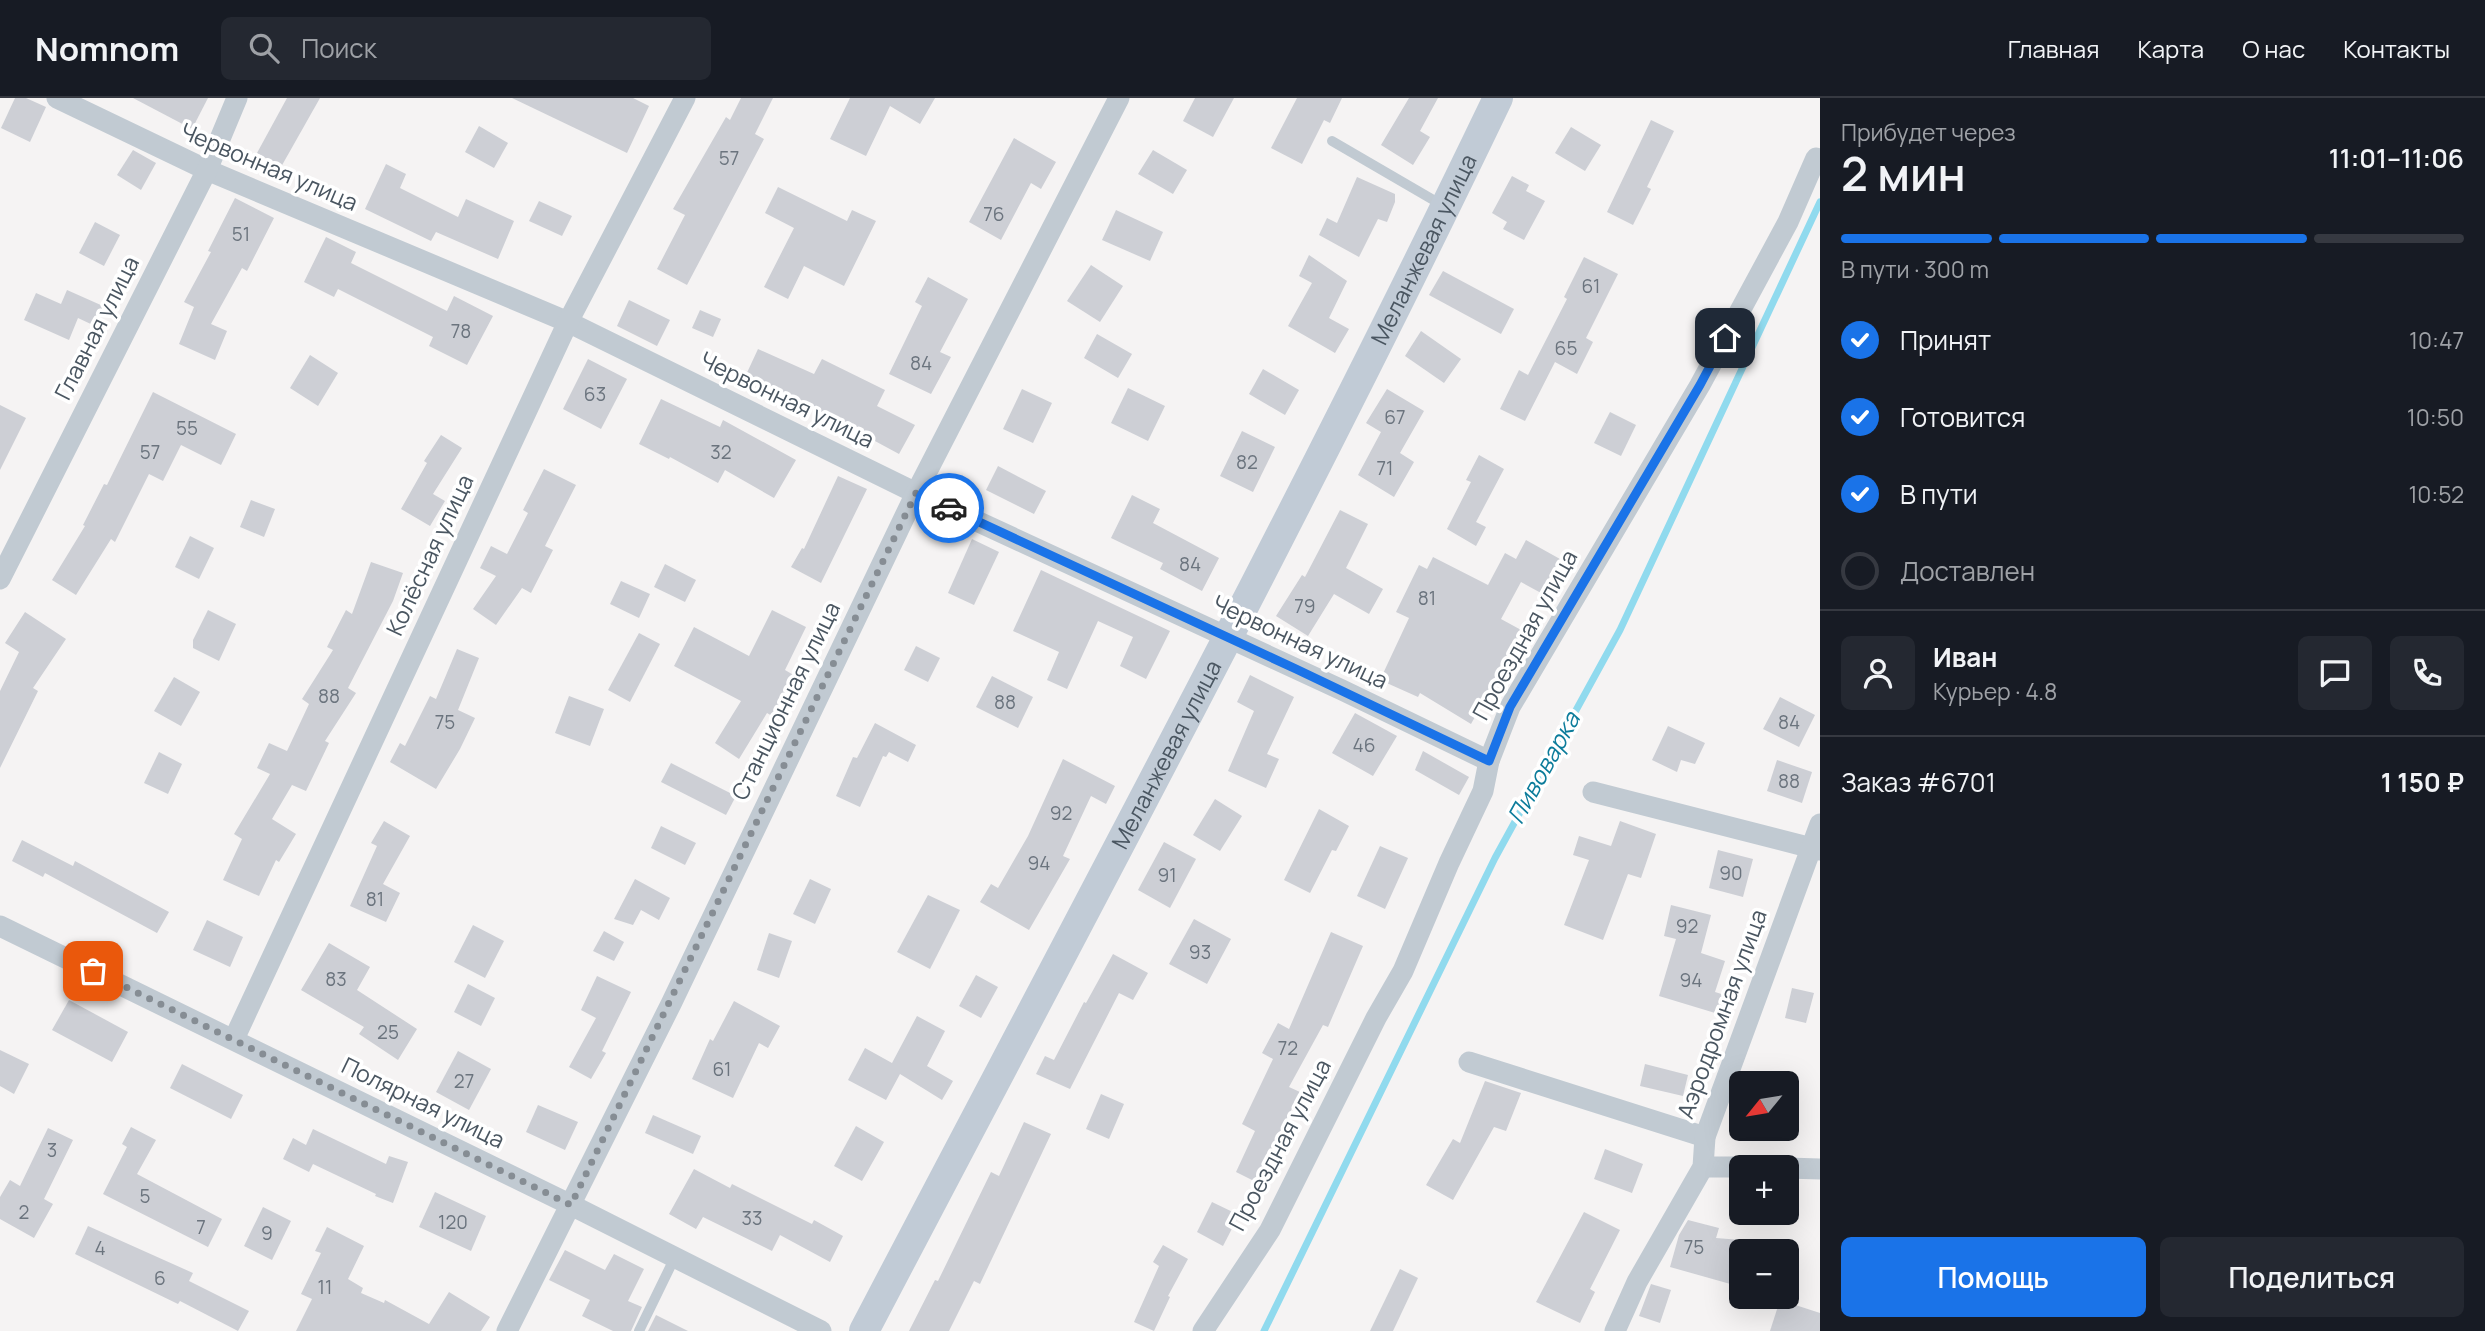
<!DOCTYPE html>
<html lang="ru">
<head>
<meta charset="utf-8">
<style>
  body { margin:0; font-family:Manrope,sans-serif; background:#242831; color:#f1f3f6; height:100vh; display:flex; flex-direction:column; font-size:26px; white-space:nowrap }
  * { box-sizing:border-box; margin:0 }
  p { font-size:23px; color:#9ea1a6 }
  .icon { flex:none; width:38px; height:38px; fill:none; stroke:currentColor; stroke-width:2; stroke-linecap:round; stroke-linejoin:round }
  .map { position:relative; flex:1; overflow:hidden }
  .side { display:flex; flex-direction:column; background:#171b24; width:665px }
  .side>* { flex:none }
  .needle { width:46px; rotate:240deg }
  .buttons { position:absolute; left:1729px; top:973px; display:grid; gap:14px }
  .buttons a { display:grid; place-items:center; width:70px; height:70px; border-radius:10px; background:#171b24; box-shadow:0 7px 28px #0002; font-size:35px }
  .pin { position:absolute; display:grid; place-items:center; width:60px; height:60px; color:#fff; margin:-30px; border-radius:14px; box-shadow:0 4px 10px #0006 }
  .courier { position:absolute; display:grid; place-items:center; width:70px; height:70px; margin:-35px; border:5px solid #1a73e8; border-radius:50%; background:#fff; color:#222; box-shadow:0 2px 9px #0007 }
  .head em { font-style:normal; font-weight:600 }
  .head div { display:flex; flex-direction:column-reverse }
  .head { display:flex; align-items:center; justify-content:space-between; height:119px; padding:0 21px }
  h1 { font-size:46px; font-weight:600; line-height:52px }
  .bar { display:grid; grid-template-columns:repeat(4,1fr); gap:10px 7px; align-content:center; height:84px; padding:0 21px }
  .bar i { height:9px; border-radius:5px; background:#363941 }
  .bar .on { background:#1a73e8 }
  .bar p { grid-column:span 4 }
  .line { display:flex; align-items:center; gap:18px; padding:0 21px; border-top:2px solid #363941 }
  .line div { flex:1 }
  .round { display:grid; place-items:center; flex:none; width:74px; height:74px; border-radius:10px; background:#242831 }
  ol { padding:0 21px; list-style:none }
  li { display:flex; align-items:center; gap:21px; height:77px }
  li p { margin-inline-start:auto }
  li .icon { padding:7px; border-radius:50%; background:#1a73e8; color:#fff; stroke-width:4 }
  li:last-child { color:#9ea1a6 }
  li i { width:38px; height:38px; border:4px solid #363941; border-radius:50% }
  .cta { display:flex; gap:14px; margin-top:auto; padding:14px 21px }
  .cta a { flex:1; height:80px; border-radius:10px; background:#1a73e8; color:#fff; font-size:28px; font-weight:600; line-height:80px; text-align:center }
  .cta a+a { background:#242831; color:#f1f3f6 }
  header { display:flex; align-items:center; gap:42px; box-sizing:border-box; height:98px; padding:0 35px; background:#171b24; border-bottom:2px solid #363941 }
  header strong { font-size:33px }
  nav { display:flex; gap:38px; margin-inline-start:auto; font-size:24px }
  .search { width:490px; height:63px; background:#242831; display:flex; align-items:center; gap:18px; box-sizing:border-box; padding:0 24px; border-radius:10px; color:#9ea1a6; font-size:26px }
  main { display:flex; flex:1; min-height:0 }
  .map>svg:first-child { display:block }
</style>
</head>
<body>
<header>
<strong>Nomnom</strong>
<div class="search"><svg class="icon" aria-label="search" viewBox="0 0 24 24"><circle cx="10" cy="10" r="6"/><path d="M15 15l6 6"/></svg>Поиск</div>
<nav><a>Главная</a><a>Карта</a><a>О нас</a><a>Контакты</a></nav>
</header>
<main>
<div class="map">
<svg width="1820" height="1233" viewBox="0 0 1820 1233">
  <rect width="100%" height="100%" fill="#f5f3f3"/>
  <g fill="none" stroke-linecap="round" stroke-linejoin="round">
    <path stroke="#90daee" stroke-width="7" d="M1264 1233 1495 760 1620 532 1820 104"/>
  </g>
  <g fill="#cdcfd5">
    <path d="M15 0H26L46 9 30 44 1 30Z"/>
    <path d="M133 0H208L192 31Z"/>
    <path d="M287 0H320L281 69 257 55Z"/>
    <path d="M512 0H633L649 8 627 55Z"/>
    <path d="M741 0H773L755 36 764 41 687 187 657 171 685 117 673 111 726 19 730 22Z"/>
    <path d="M850 0H935L920 26 890 8 866 58 830 41Z"/>
    <path d="M1195 0H1234L1213 39 1183 23Z"/>
    <path d="M1297 0H1342L1330 25 1324 22 1302 66 1271 50Z"/>
    <path d="M1409 0H1438L1420 33 1430 39 1413 67 1381 47Z"/>
    <path d="M1651 22 1674 33 1647 89 1651 91 1633 127 1607 114Z"/>
    <path d="M479 28 508 45 494 70 465 54Z"/>
    <path d="M1571 29 1601 47 1585 73 1555 55Z"/>
    <path d="M1014 40 1056 64 1041 91 1031 85 1001 142 969 124Z"/>
    <path d="M133 52 156 65 141 92 117 77Z"/>
    <path d="M1153 52 1187 72 1173 96 1138 76Z"/>
    <path d="M386 66 406 76 400 90 458 119 466 101 514 123 498 161 436 134 431 143 365 111Z"/>
    <path d="M1512 78 1529 87 1526 93 1545 103 1524 142 1503 131 1507 124 1492 115Z"/>
    <path d="M1357 79 1395 96V104L1387 124 1378 121 1359 159 1319 137 1327 120 1337 125Z"/>
    <path d="M778 89 847 123 852 112 876 123 844 188 804 168 788 201 764 189 794 130 765 115Z"/>
    <path d="M235 100 274 120 247 173 242 170 211 226 227 233 215 262 179 246 194 209 184 204 211 154 208 153Z"/>
    <path d="M539 103 572 118 562 138 529 123Z"/>
    <path d="M1116 112 1163 134 1150 163 1102 142Z"/>
    <path d="M95 124 120 137 104 168 79 155Z"/>
    <path d="M326 139 356 154 351 165 447 213 454 198 493 218 467 267 429 248 433 239 338 191 334 199 304 184Z"/>
    <path d="M1309 157 1347 183 1329 220 1349 231 1335 255 1288 228 1312 185 1299 178Z"/>
    <path d="M1584 159 1618 176 1586 240 1593 244 1577 276 1555 264 1525 323 1500 311 1519 272 1528 277 1567 201 1564 199Z"/>
    <path d="M1091 167 1123 188 1100 224 1067 203Z"/>
    <path d="M1443 173 1514 211 1501 236 1429 197Z"/>
    <path d="M928 179 968 201 940 254 951 259 931 296 889 276 922 208 915 204Z"/>
    <path d="M67 192 103 208 95 228 78 220 69 242 24 222 36 195 61 206Z"/>
    <path d="M629 202 670 222 657 248 617 228Z"/>
    <path d="M700 212 721 221 713 239 692 230Z"/>
    <path d="M1421 233 1461 261 1444 285 1405 258Z"/>
    <path d="M1097 236 1132 256 1118 280 1084 260Z"/>
    <path d="M758 251 814 276 822 261 885 292 877 308 915 327 899 356 838 323 834 332 816 323 820 315 745 279Z"/>
    <path d="M310 257 338 275 318 308 290 290Z"/>
    <path d="M588 261 627 281 601 331 563 311Z"/>
    <path d="M1263 271 1299 292 1285 317 1249 296Z"/>
    <path d="M1128 290 1165 308 1148 343 1111 325Z"/>
    <path d="M1022 291 1052 305 1033 345 1003 331Z"/>
    <path d="M1387 291 1424 313 1400 355 1414 364 1394 399 1358 377 1381 334 1366 325Z"/>
    <path d="M153 294 236 336 221 367 181 347 163 383 149 376 115 444 111 441 76 497 52 482 85 428 83 427 104 386 107 387Z"/>
    <path d="M661 301 720 329 723 322 796 362 774 400 725 372 718 385 670 359 669 361 639 346Z"/>
    <path d="M0 307 26 320 0 372Z"/>
    <path d="M1610 314 1636 327 1621 358 1594 345Z"/>
    <path d="M1242 333 1275 349 1253 394 1220 378Z"/>
    <path d="M441 337 462 350 433 396 445 403 430 428 401 411 427 365 424 363Z"/>
    <path d="M1479 357 1504 371 1476 424 1486 429 1476 448 1447 431 1471 384 1466 382Z"/>
    <path d="M998 368 1046 393 1034 416 986 392Z"/>
    <path d="M544 371 576 387 545 448 553 452 531 495 522 490 496 527 473 511 496 478 480 470 491 448 507 456 528 415 523 412Z"/>
    <path d="M838 378 867 391 821 485 791 469 802 450 804 451Z"/>
    <path d="M1132 397 1160 411 1153 425 1219 460 1202 493 1160 471 1163 465 1111 440Z"/>
    <path d="M251 402 275 411 264 439 240 429Z"/>
    <path d="M1340 412 1368 426 1346 470 1383 491 1369 516 1334 496 1308 538 1276 518 1302 477 1305 479Z"/>
    <path d="M190 438 214 450 199 481 175 469Z"/>
    <path d="M972 441 999 454 974 507 948 495Z"/>
    <path d="M1526 442 1560 461 1541 495 1521 484 1501 521 1523 533 1471 626 1420 595 1418 599 1380 582 1409 520 1396 514 1419 467 1427 471 1433 459 1488 487 1505 455 1516 461Z"/>
    <path d="M371 464 403 475 393 503 348 590 356 595 325 643 329 645 306 693 292 687 272 721 296 736 279 764 276 762 259 798 223 782 242 741 234 736 270 676 257 670 269 645 287 653 309 606 302 601 333 552 327 549 346 512 352 516Z"/>
    <path d="M665 466 696 482 685 504 654 489Z"/>
    <path d="M1041 472 1170 533 1146 581 1120 568 1133 539 1098 523 1067 591 1047 582 1059 554 1013 533Z"/>
    <path d="M621 483 650 496 639 520 610 506Z"/>
    <path d="M208 512 236 526 219 563 193 550V542Z"/>
    <path d="M772 512 806 529 785 572 802 582 779 622 767 615 739 661 715 645 741 603 674 568 694 529 749 558Z"/>
    <path d="M25 514 66 541 33 590 38 593 0 670V593L19 554 5 545Z"/>
    <path d="M639 535 660 546 630 604 608 592Z"/>
    <path d="M916 548 940 560 928 584 904 572Z"/>
    <path d="M457 551 479 560 458 612 475 620 460 651 436 691 390 664 400 645 405 648 430 598 436 601Z"/>
    <path d="M1250 577 1294 599 1267 656 1279 661 1266 690 1228 673 1254 613 1237 604Z"/>
    <path d="M992 578 1033 599 1018 630 976 609Z"/>
    <path d="M174 579 200 594 181 628 154 613Z"/>
    <path d="M569 598 604 611 590 648 555 635Z"/>
    <path d="M1780 599 1815 617 1799 649 1763 631Z"/>
    <path d="M1355 615 1397 638 1373 678 1332 655Z"/>
    <path d="M875 625 916 647 908 664 889 654 886 659 883 658 860 709 836 698 853 659 857 660Z"/>
    <path d="M1668 628 1705 645 1695 666 1681 662 1677 674 1652 662Z"/>
    <path d="M1423 653 1469 679 1459 697 1415 672Z"/>
    <path d="M159 654 182 666 168 696 144 685Z"/>
    <path d="M1063 661 1115 688 1106 706 1091 698 1063 758 1070 761 1029 832 980 804 991 786 998 790 1028 738Z"/>
    <path d="M1777 662 1812 674 1802 705 1767 693Z"/>
    <path d="M671 665 736 698 726 717 661 684Z"/>
    <path d="M1215 701 1242 718 1220 753 1193 737Z"/>
    <path d="M1319 711 1349 728 1336 753 1332 752 1310 795 1284 782Z"/>
    <path d="M384 723 410 738 383 786 400 795 386 824 350 808 377 748 371 745Z"/>
    <path d="M1620 723 1656 736 1641 780 1628 776 1603 842 1564 827 1589 762 1573 757 1579 738 1611 748Z"/>
    <path d="M661 728 696 745 685 767 651 750Z"/>
    <path d="M22 742 73 768 75 763 169 814 157 835 45 775 43 779 12 763Z"/>
    <path d="M1164 744 1196 761 1170 810 1138 792Z"/>
    <path d="M1380 748 1408 760 1385 811 1357 798Z"/>
    <path d="M1718 752 1753 761 1743 799 1709 790Z"/>
    <path d="M635 781 670 800 659 822 641 812 633 827 614 821Z"/>
    <path d="M810 781 831 791 815 826 793 816Z"/>
    <path d="M928 797 960 812 930 871 897 854Z"/>
    <path d="M1671 807 1711 817 1701 855 1725 863 1715 894 1731 899 1725 918 1659 898 1676 841 1664 838Z"/>
    <path d="M1194 821 1231 841 1207 886 1169 866Z"/>
    <path d="M207 822 243 839 230 869 193 852Z"/>
    <path d="M473 827 504 843 485 880 454 864Z"/>
    <path d="M604 833 624 844 614 863 593 853Z"/>
    <path d="M1331 834 1363 848 1328 929 1323 927 1289 989 1300 994 1256 1084 1236 1074 1255 1033 1242 1026 1273 961 1262 955 1278 925 1289 931Z"/>
    <path d="M769 835 792 843 779 880 757 872Z"/>
    <path d="M329 845 370 869 357 892 417 931 398 962 359 936 364 929 301 892Z"/>
    <path d="M1113 856 1148 875 1133 902 1119 895 1070 991 1036 976 1045 958 1054 962 1084 904 1086 905Z"/>
    <path d="M976 877 998 889 981 920 959 908Z"/>
    <path d="M597 878 631 894 602 953 606 955 591 981 569 969 596 920 581 912Z"/>
    <path d="M468 886 495 900 481 928 454 914Z"/>
    <path d="M1792 890 1814 895 1806 925 1785 920Z"/>
    <path d="M69 902 128 934 112 964 52 932Z"/>
    <path d="M734 903 780 928 768 950 759 945 733 1000 692 981 710 941 713 943Z"/>
    <path d="M917 918 945 933 927 968 953 983 942 1002 900 976 886 1002 848 982 865 950 892 965Z"/>
    <path d="M0 952 29 966 14 996 0 988Z"/>
    <path d="M458 953 491 971 469 1012 436 994Z"/>
    <path d="M182 966 243 997 231 1021 170 990Z"/>
    <path d="M1645 966 1688 977 1683 998 1640 988Z"/>
    <path d="M1485 983 1521 995 1506 1033 1494 1029 1453 1102 1426 1087 1453 1041 1460 1045Z"/>
    <path d="M1101 996 1124 1006 1109 1041 1086 1031Z"/>
    <path d="M538 1007 578 1024 565 1052 526 1034Z"/>
    <path d="M653 1017 701 1038 693 1056 645 1035Z"/>
    <path d="M1024 1024 1051 1036 980 1186 974 1183 949 1233H909L935 1182 938 1183 991 1074 999 1078Z"/>
    <path d="M856 1028 884 1044 862 1083 834 1068Z"/>
    <path d="M131 1029 156 1042 137 1076 222 1121 208 1149 103 1096 127 1049 122 1046Z"/>
    <path d="M48 1030 73 1042 44 1101 53 1106 34 1140 0 1121V1099L10 1082 20 1088Z"/>
    <path d="M313 1031 386 1066 389 1058 408 1064 393 1105 375 1098 376 1096 313 1066 309 1074 283 1061 293 1040 306 1047Z"/>
    <path d="M1605 1051 1643 1066 1632 1095 1594 1081Z"/>
    <path d="M694 1071 730 1090 732 1086 812 1126 814 1122 843 1138 830 1164 780 1137 772 1153 703 1119 696 1131 669 1116Z"/>
    <path d="M435 1094 486 1118 471 1153 419 1129Z"/>
    <path d="M1212 1104 1239 1117 1223 1148 1197 1134Z"/>
    <path d="M263 1109 291 1123 272 1162 244 1148Z"/>
    <path d="M1584 1114 1620 1132 1590 1191 1595 1194 1580 1225 1536 1204Z"/>
    <path d="M1688 1122 1719 1130 1716 1140 1741 1142V1189L1670 1169 1679 1137Z"/>
    <path d="M88 1128 193 1175 189 1183 249 1213 238 1233 180 1203 178 1206 75 1156Z"/>
    <path d="M327 1129 364 1148 348 1181 363 1190 361 1195 384 1205 385 1202 429 1226 449 1194 490 1219 481 1233H296L312 1201 301 1196 321 1155 315 1153Z"/>
    <path d="M1163 1147 1188 1161 1168 1198 1170 1199 1154 1233 1134 1224 1159 1168 1153 1164Z"/>
    <path d="M565 1152 605 1172 614 1156 644 1171 628 1203 642 1209 631 1233H613L582 1218 590 1202 549 1182Z"/>
    <path d="M1400 1171 1418 1180 1393 1233H1370Z"/>
    <path d="M1651 1186 1671 1192 1660 1225 1639 1218Z"/>
    <path d="M1780 1202 1820 1215V1233H1770Z"/>
    <path d="M656 1217 688 1233H648Z"/>
  </g>
  <g fill="none" stroke-linecap="round" stroke-linejoin="round">
    <g stroke="#c1cad2" stroke-width="10">
      <path d="M1332 43 1442 107"/>
      <path d="M639 1233 675 1159"/>
    </g>
    <g stroke="#c1cad2" stroke-width="21">
      <path d="M57 0 207 72 568 224 916 395 1342 592 1489 663"/>
      <path d="M0 481 207 72 237 0"/>
      <path d="M1593 694 1820 752"/>
      <path d="M0 828 571 1107 821 1233"/>
      <path d="M234 941 568 224 685 0"/>
      <path d="M1469 964 1705 1039"/>
      <path d="M1703 1069H1741"/>
      <path d="M1787 1070 1820 1071"/>
      <path d="M507 1233 671 906 916 395 1119 0"/>
      <path d="M1203 1233 1270 1132 1376 920 1403 873 1449 765 1483 693 1489 663 1510 609 1700 287 1788 124 1816 60"/>
      <path d="M1615 1233 1637 1184 1703 1069 1705 1039 1820 726"/>
    </g>
    <path stroke="#c1cbd6" stroke-width="30" id="s1" d="M864 1233C1078 824 1298 417 1498 0"/>
  </g>
  <g fill="none" stroke-linecap="round" stroke-linejoin="round">
    <path stroke="#868d94" stroke-width="7" stroke-dasharray="0 12.6" d="M93 873 571 1107 916 395 949 410"/>
    <path stroke="#1a73e8" stroke-width="9" d="M949 410 1296 571 1489 663 1510 609 1700 287 1725 240"/>
  </g>
  <g text-anchor="middle" stroke-width="7" stroke-linejoin="round" paint-order="stroke">
    <g font-size="19" fill="#6b747e">
      <text x="729" y="67">57</text>
      <text x="994" y="123">76</text>
      <text x="241" y="143">51</text>
      <text x="1591" y="195">61</text>
      <text x="461" y="240">78</text>
      <text x="1566" y="257">65</text>
      <text x="921" y="272">84</text>
      <text x="595" y="303">63</text>
      <text x="1395" y="326">67</text>
      <text x="187" y="337">55</text>
      <text x="150" y="361">57</text>
      <text x="721" y="361">32</text>
      <text x="1247" y="371">82</text>
      <text x="1385" y="377">71</text>
      <text x="1190" y="473">84</text>
      <text x="1427" y="507">81</text>
      <text x="1305" y="515">79</text>
      <text x="329" y="605">88</text>
      <text x="1005" y="611">88</text>
      <text x="445" y="631">75</text>
      <text x="1789" y="631">84</text>
      <text x="1364" y="654">46</text>
      <text x="1789" y="690">88</text>
      <text x="1061" y="722">92</text>
      <text x="1039" y="772">94</text>
      <text x="1731" y="782">90</text>
      <text x="1167" y="784">91</text>
      <text x="375" y="808">81</text>
      <text x="1687" y="835">92</text>
      <text x="1200" y="861">93</text>
      <text x="336" y="888">83</text>
      <text x="1691" y="889">94</text>
      <text x="388" y="941">25</text>
      <text x="1288" y="957">72</text>
      <text x="722" y="978">61</text>
      <text x="464" y="990">27</text>
      <text x="52" y="1059">3</text>
      <text x="145" y="1105">5</text>
      <text x="24" y="1121">2</text>
      <text x="752" y="1127">33</text>
      <text x="453" y="1131">120</text>
      <text x="201" y="1136">7</text>
      <text x="267" y="1142">9</text>
      <text x="1694" y="1156">75</text>
      <text x="100" y="1157">4</text>
      <text x="160" y="1187">6</text>
      <text x="325" y="1196">11</text>
    </g>
    <g font-size="23" fill="#4a5661" stroke="#fff">
      <text transform="translate(269 69) rotate(23)" y="8">Червонная улица</text>
      <text dy="8" stroke="none"><textPath href="#s1" startOffset="1218">Меланжевая улица</textPath></text>
      <text transform="translate(97 230) rotate(-63)" y="8">Главная улица</text>
      <text transform="translate(787 302) rotate(26)" y="8">Червонная улица</text>
      <text transform="translate(430 457) rotate(-65)" y="8">Колёсная улица</text>
      <text transform="translate(1525 537) rotate(-61)" y="8">Проездная улица</text>
      <text transform="translate(1300 544) rotate(25)" y="8">Червонная улица</text>
      <text transform="translate(786 603) rotate(-64)" y="8">Станционная улица</text>
      <text dy="8" stroke="none"><textPath href="#s1" startOffset="651">Меланжевая улица</textPath></text>
      <text transform="translate(1722 916) rotate(-70)" y="8">Аэродромная улица</text>
      <text transform="translate(423 1005) rotate(26)" y="8">Полярная улица</text>
      <text transform="translate(1280 1047) rotate(-62)" y="8">Проездная улица</text>
    </g>
    <g font-size="24" font-style="italic" fill="#0c7c9b" stroke="#fff">
      <text transform="translate(1544 670) rotate(-61)" y="8">Пивоварка</text>
    </g>
  </g>
</svg>
<div class="buttons">
<a><svg class="needle" viewBox="-14 -14 28 28"><path d="M0-13l5 13h-10z" fill="#e53935"/><path d="M0 13l5-13h-10z" fill="#9ea1a6"/></svg></a>
<a>+</a>
<a>−</a>
</div>
<div class="pin" style="left:93px;top:873px;background:#ea580c"><svg class="icon" aria-label="bag" viewBox="0 0 24 24"><path d="M5 8h14l-1 12H6zM9 8a3 3 0 0 1 6 0"/></svg></div>
<div class="pin" style="left:1725px;top:240px;background:#1f2937"><svg class="icon" aria-label="home" viewBox="0 0 24 24"><path d="M3 11l9-7 9 7M6 9v11h12V9"/></svg></div>
<div class="courier" style="left:949px;top:410px"><svg class="icon" aria-label="car" viewBox="0 0 24 24"><path d="M5 17H2v-5l4-1 3-4h7l3 4 3 1v5h-3M9 17h6M6 11h13"/><circle cx="7" cy="17" r="2"/><circle cx="17" cy="17" r="2"/></svg></div>
</div>
<section class="side">
<div class="head"><div><h1>2 мин</h1><p>Прибудет через</p></div><em>11:01–11:06</em></div>
<div class="bar"><i class="on"></i><i class="on"></i><i class="on"></i><i></i><p>В пути · 300 m</p></div>
<ol>
<li><svg class="icon" aria-label="check" viewBox="0 0 24 24"><path d="M5 12l5 5 9-10"/></svg>Принят<p>10:47</p></li>
<li><svg class="icon" aria-label="check" viewBox="0 0 24 24"><path d="M5 12l5 5 9-10"/></svg>Готовится<p>10:50</p></li>
<li><svg class="icon" aria-label="check" viewBox="0 0 24 24"><path d="M5 12l5 5 9-10"/></svg>В пути<p>10:52</p></li>
<li><i></i>Доставлен</li>
</ol>
<div class="line" style="height:126px"><a class="round"><svg class="icon" aria-label="person" viewBox="0 0 24 24"><circle cx="12" cy="8" r="4"/><path d="M4 21q1-7 8-7t8 7"/></svg></a><div><b>Иван</b><p>Курьер · 4.8</p></div><a class="round"><svg class="icon" aria-label="chat" viewBox="0 0 24 24"><path d="M4 5h16v11H9l-5 4z"/></svg></a><a class="round"><svg class="icon" aria-label="phone" viewBox="0 0 24 24"><path d="M5 4h4l2 5-3 2q2 4 5 5l2-3 5 2v4C11 20 4 13 5 4z"/></svg></a></div>
<div class="line" style="height:91px"><div>Заказ #6701</div><b>1 150 ₽</b></div>
<div class="cta"><a>Помощь</a><a>Поделиться</a></div>
</section>
</main>
</body>
</html>
